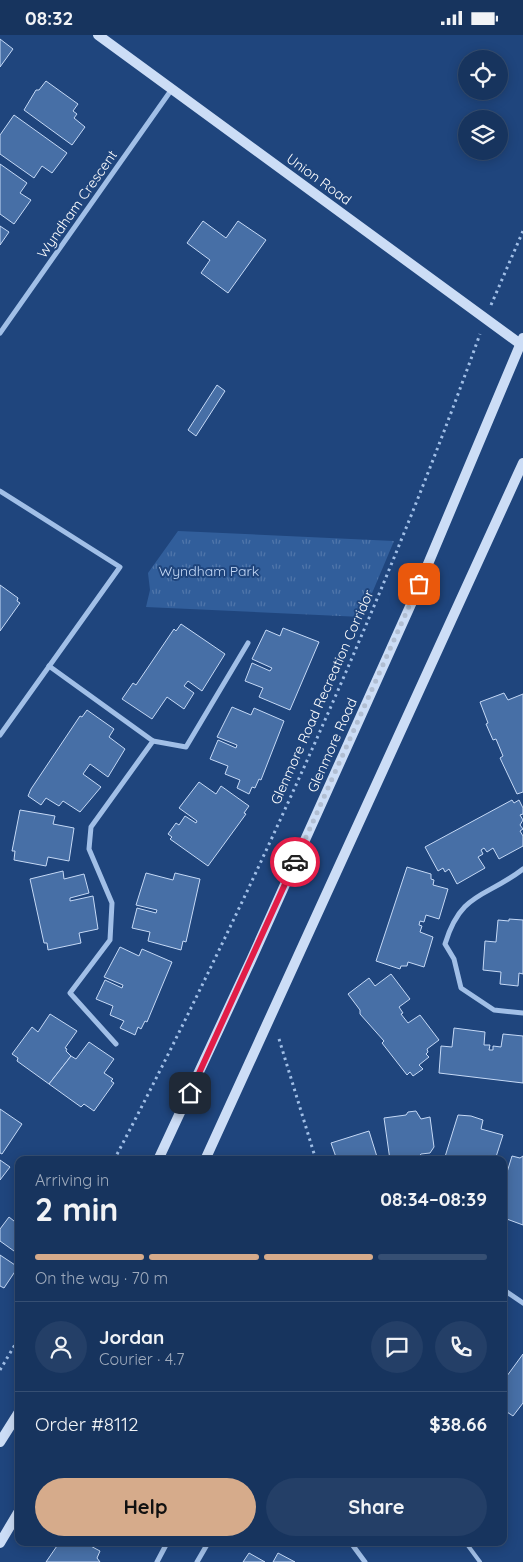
<!DOCTYPE html>
<html lang="en">
<head>
<meta charset="utf-8">
<style>
  body { margin:0; font-family:Quicksand,sans-serif; background:#243f67; color:#f1f3f6; height:100vh; display:flex; flex-direction:column; font-size:19px; white-space:nowrap }
  * { box-sizing:border-box; margin:0 }
  p { font-size:16px; color:#9eaabc }
  .icon { flex:none; width:28px; height:28px; fill:none; stroke:currentColor; stroke-width:2; stroke-linecap:round; stroke-linejoin:round }
  .map { position:relative; flex:1; overflow:hidden }
  .panel { position:absolute; left:15px; top:1121px; width:492px; height:390px; display:flex; flex-direction:column; background:#17345e; border-radius:10px; box-shadow:0 2px 12px #0003,0 0 0 1px #364f73 }
  .panel>* { flex:none }
  .buttons { position:absolute; left:458px; top:15px; display:grid; gap:10px }
  .buttons a { display:grid; place-items:center; width:50px; height:50px; border-radius:50%; background:#17345e; box-shadow:0 2px 12px #0003,0 0 0 1px #364f73; font-size:25px }
  .pin { position:absolute; display:grid; place-items:center; width:42px; height:42px; color:#fff; margin:-21px; border-radius:10px; box-shadow:0 2px 8px #0006 }
  .courier { position:absolute; display:grid; place-items:center; width:50px; height:50px; margin:-25px; border:4px solid #e11d48; border-radius:50%; background:#fff; color:#222; box-shadow:0 1px 6px #0007 }
  .head em { font-style:normal; font-weight:800 }
  .head div { display:flex; flex-direction:column-reverse }
  .head { display:flex; align-items:center; justify-content:space-between; height:85px; padding:0 20px }
  h1 { font-size:32px; font-weight:800; line-height:38px }
  .bar { display:grid; grid-template-columns:repeat(4,1fr); gap:8px 5px; align-content:center; height:60px; padding:0 20px }
  .bar i { height:6px; border-radius:4px; background:#364f73 }
  .bar .on { background:#d6ab8b }
  .bar p { grid-column:span 4 }
  .line { display:flex; align-items:center; gap:12px; padding:0 20px; border-top:1px solid #364f73 }
  .line div { flex:1 }
  .round { display:grid; place-items:center; flex:none; width:52px; height:52px; border-radius:26px; background:#243f67 }
  .primary-button { display:flex; gap:10px; margin-top:auto; padding:10px 20px }
  .primary-button a { flex:1; height:58px; border-radius:30px; background:#d6ab8b; color:#111; font-size:20px; font-weight:800; line-height:58px; text-align:center }
  .primary-button a+a { background:#243f67; color:#f1f3f6 }
  .status { display:flex; justify-content:space-between; align-items:center; height:35px; padding:0 25px; background:#17345e; direction:ltr }
  .status svg { height:14px; fill:currentColor }
  .map>svg:first-child { display:block }
</style>
</head>
<body>
<div class="status"><b>08:32</b><svg viewBox="0 0 49 12"><path d="M0 12V9h3v3zM5 12V6h3v6zM10 12V3h3v9zM15 12V0h3v12zM26 1h20v11H26zM47 4h2v5h-2z"/></svg></div>
<div class="map">
<svg width="523" height="1527" viewBox="0 0 523 1527">
  <defs>
    <pattern id="grass-tufts" width="24" height="20" patternUnits="userSpaceOnUse" patternTransform="scale(1.25)"><rect width="24" height="20" fill="#315e9b"/><path d="M3 7l-1-3M5 7V3M7 7l1-3M15 17l-1-3M17 17v-4M19 17l1-3" fill="none" stroke="#5076aa"/></pattern>
  </defs>
  <rect width="100%" height="100%" fill="#1f457d"/>
  <path fill="url(#grass-tufts)" d="M178 496 394 506 362 582 146 572 150 555 148 538Z"/>
  <g fill="#476fa6" stroke="#c5d9f6">
    <path d="M0 4 13 14 0 32Z"/>
    <path d="M46 46 78 69 73 76 77 79 74 83 85 92 72 110 24 75 36 55H39Z"/>
    <path d="M14 80 67 118 52 138 42 131 34 143 0 119V100Z"/>
    <path d="M0 129 27 148 20 158 31 165 14 189 0 179Z"/>
    <path d="M203 186 226 203 238 186 266 205 228 258 201 238 210 225 187 208Z"/>
    <path d="M0 191 9 197 0 210Z"/>
    <path d="M217 350 225 356 196 401 188 395Z"/>
    <path d="M0 550 18 563 17 566 20 568 0 596Z"/>
    <path d="M181 589 225 619 202 656 188 646 184 651 194 658 184 674 167 662 152 684 122 664 133 648 136 650 174 594 176 596Z"/>
    <path d="M283 593 319 607 290 675 259 662 263 653 245 646 252 628 270 636 272 633 252 624 266 595 280 601Z"/>
    <path d="M504 658 508 665 523 659V757L517 759 500 723 503 721 496 704 493 705 486 689 488 688 480 667Z"/>
    <path d="M232 672 251 680 254 673 284 686 261 745 259 744 255 753 252 752 249 759 237 753 240 745 225 739 228 731 210 724 218 705 236 713 237 710 217 702Z"/>
    <path d="M87 675 114 694 109 702 125 714 108 742 90 729 83 739 101 752 80 777 63 766 59 771 46 763 41 770 28 761 31 754 80 681 82 682Z"/>
    <path d="M199 747 216 759 221 751 249 771 244 778 246 779 208 831 170 804 172 802 168 799 176 788 179 790 185 781 196 788 197 786 179 773Z"/>
    <path d="M512 765 514 768 519 765 523 773V779L520 780 523 785 520 790 523 794 520 796 523 801V811L499 824 493 813 487 817 484 813 481 815 483 819 478 822 485 833 457 849 449 834 445 837 443 833 438 836 425 812Z"/>
    <path d="M20 775 55 781 53 789 74 793 69 826 48 822 46 831 14 825 15 816H12Z"/>
    <path d="M407 832 431 839V844L434 845 433 850 448 854 439 884 426 880 424 887 420 886 419 890 422 891 420 897 433 902 424 932 408 927 407 931H401L400 934 376 926Z"/>
    <path d="M63 836 64 844 84 839 89 858 70 863V866L93 861 98 894 79 898 81 908 48 915 47 908H44L30 844Z"/>
    <path d="M146 838 173 845 175 838 200 844 186 907 183 906 181 915 148 906 150 897 132 893 137 873 156 878 157 875 136 870Z"/>
    <path d="M509 884 523 885V939L519 938 518 951 500 949 501 937 483 935 485 906 496 907 498 885 509 886Z"/>
    <path d="M120 912 139 921 142 914 172 927 147 987 145 986 141 994 138 992 135 1000 120 993 124 986 110 980 113 971 96 964 105 945 122 953 123 950 104 942Z"/>
    <path d="M391 939 410 964 399 972 403 978 401 979 408 988 420 980 439 1005 427 1014 428 1017 426 1019 429 1022 419 1030 423 1034 413 1041 410 1037 407 1040 382 1008 384 1006 360 979V975L348 959 369 943 375 951Z"/>
    <path d="M50 979 77 996 65 1013 67 1014 66 1016 71 1021 49 1049 17 1026 18 1023 12 1019 32 992 38 997Z"/>
    <path d="M454 993 485 997 484 1010H490L489 1015H493V1011L501 1012 503 999 523 1001V1048L439 1038 441 1011 452 1012Z"/>
    <path d="M89 1007 114 1024 104 1038 113 1044 111 1046 114 1048 94 1076 84 1069 81 1072 49 1049 71 1021 76 1024Z"/>
    <path d="M0 1074 22 1089 2 1119 0 1118Z"/>
    <path d="M416 1076 421 1084 430 1082 434 1112 430 1118 421 1119 416 1125H390L384 1083 406 1080 408 1077Z"/>
    <path d="M458 1080 471 1081 483 1085 481 1094 503 1100 495 1125H444Z"/>
    <path d="M369 1096 378 1125H337L331 1108Z"/>
    <path d="M512 1121 520 1123 523 1121V1190L504 1183V1147Z"/>
    <path d="M0 1125 10 1132 0 1145Z"/>
    <path d="M9 1182 19 1190V1210L14 1216 0 1206V1194Z"/>
    <path d="M0 1220 18 1232 4 1253 0 1251Z"/>
    <path d="M523 1319V1368L513 1381 504 1375V1345Z"/>
    <path d="M59 1508H85L100 1516 97 1523 100 1527H46Z"/>
    <path d="M249 1518 265 1527H243Z"/>
    <path d="M278 1518 295 1527H273Z"/>
  </g>
  <g fill="none" stroke-linecap="round" stroke-linejoin="round">
    <g stroke="#a1bfe7" stroke-width="3" stroke-dasharray="2.5 4" stroke-linecap="butt">
      <path d="M491 270 523 196"/>
      <path d="M279 1004 316 1125"/>
      <path d="M114 1125C162 1034 207 941 251 848 335 668 413 486 480 299"/>
      <path d="M0 1335 19 1303"/>
    </g>
    <path stroke="#a1bfe7" stroke-width="4" d="M466 1508 480 1527"/>
    <g stroke="#a1bfe7" stroke-width="5">
      <path d="M0 298 172 54"/>
      <path d="M0 456 120 532 0 700"/>
      <path d="M49 631 153 706 91 792 89 814 112 868 110 905 70 958 116 1009"/>
      <path d="M153 706 186 712 248 608"/>
      <path d="M523 834C486 863 461 856 445 909L454 924 461 953 494 975 523 978"/>
      <path d="M504 1255 523 1268"/>
      <path d="M351 1508 365 1527"/>
      <path d="M157 1527 167 1508"/>
      <path d="M197 1527 208 1508"/>
    </g>
    <g stroke="#ccddf6" stroke-width="10">
      <path d="M98 0 523 311"/>
      <path d="M158 1125 252 923 412 567 523 303"/>
      <path d="M205 1125 523 428"/>
      <path d="M0 1407 19 1377"/>
      <path d="M0 1508 19 1476"/>
    </g>
  </g>
  <g fill="none" stroke-linecap="round" stroke-linejoin="round">
    <path stroke="#b1bed2" stroke-width="5" stroke-dasharray="0 9" d="M295 827 419 549"/>
    <path stroke="#e11d48" stroke-width="6" d="M190 1058 295 827"/>
  </g>
  <g text-anchor="middle" stroke-width="4" stroke-linejoin="round" paint-order="stroke">
    <g font-size="14" fill="#fff" stroke="#1f457d">
      <text transform="translate(319 144) rotate(36)" y="5">Union Road</text>
      <text transform="translate(77 169) rotate(-55)" y="5">Wyndham Crescent</text>
      <text transform="translate(322 662) rotate(-66)" y="5">Glenmore Road Recreation Corridor</text>
      <text transform="translate(332 710) rotate(-66)" y="5">Glenmore Road</text>
    </g>
    <g font-size="14" fill="#c5d9f6" stroke="#1f457d">
      <text x="209" y="541">Wyndham Park</text>
    </g>
  </g>
</svg>
<div class="buttons">
<a><svg class="icon" aria-label="locate" viewBox="0 0 24 24"><circle cx="12" cy="12" r="6"/><path d="M12 2v4M12 18v4M2 12h4M18 12h4"/></svg></a>
<a><svg class="icon" aria-label="layers" viewBox="0 0 24 24"><path d="M12 4l9 5-9 5-9-5zM3 14l9 5 9-5"/></svg></a>
</div>
<div class="pin" style="left:419px;top:549px;background:#ea580c"><svg class="icon" aria-label="bag" viewBox="0 0 24 24"><path d="M5 8h14l-1 12H6zM9 8a3 3 0 0 1 6 0"/></svg></div>
<div class="pin" style="left:190px;top:1058px;background:#1f2937"><svg class="icon" aria-label="home" viewBox="0 0 24 24"><path d="M3 11l9-7 9 7M6 9v11h12V9"/></svg></div>
<div class="courier" style="left:295px;top:827px"><svg class="icon" aria-label="car" viewBox="0 0 24 24"><path d="M5 17H2v-5l4-1 3-4h7l3 4 3 1v5h-3M9 17h6M6 11h13"/><circle cx="7" cy="17" r="2"/><circle cx="17" cy="17" r="2"/></svg></div>
<section class="panel">
<div class="head"><div><h1>2 min</h1><p>Arriving in</p></div><em>08:34–08:39</em></div>
<div class="bar"><i class="on"></i><i class="on"></i><i class="on"></i><i></i><p>On the way · 70 m</p></div>
<div class="line" style="height:90px"><a class="round"><svg class="icon" aria-label="person" viewBox="0 0 24 24"><circle cx="12" cy="8" r="4"/><path d="M4 21q1-7 8-7t8 7"/></svg></a><div><b>Jordan</b><p>Courier · 4.7</p></div><a class="round"><svg class="icon" aria-label="chat" viewBox="0 0 24 24"><path d="M4 5h16v11H9l-5 4z"/></svg></a><a class="round"><svg class="icon" aria-label="phone" viewBox="0 0 24 24"><path d="M5 4h4l2 5-3 2q2 4 5 5l2-3 5 2v4C11 20 4 13 5 4z"/></svg></a></div>
<div class="line" style="height:65px"><div>Order #8112</div><b>$38.66</b></div>
<div class="primary-button"><a>Help</a><a>Share</a></div>
</section>
</div>
</body>
</html>
